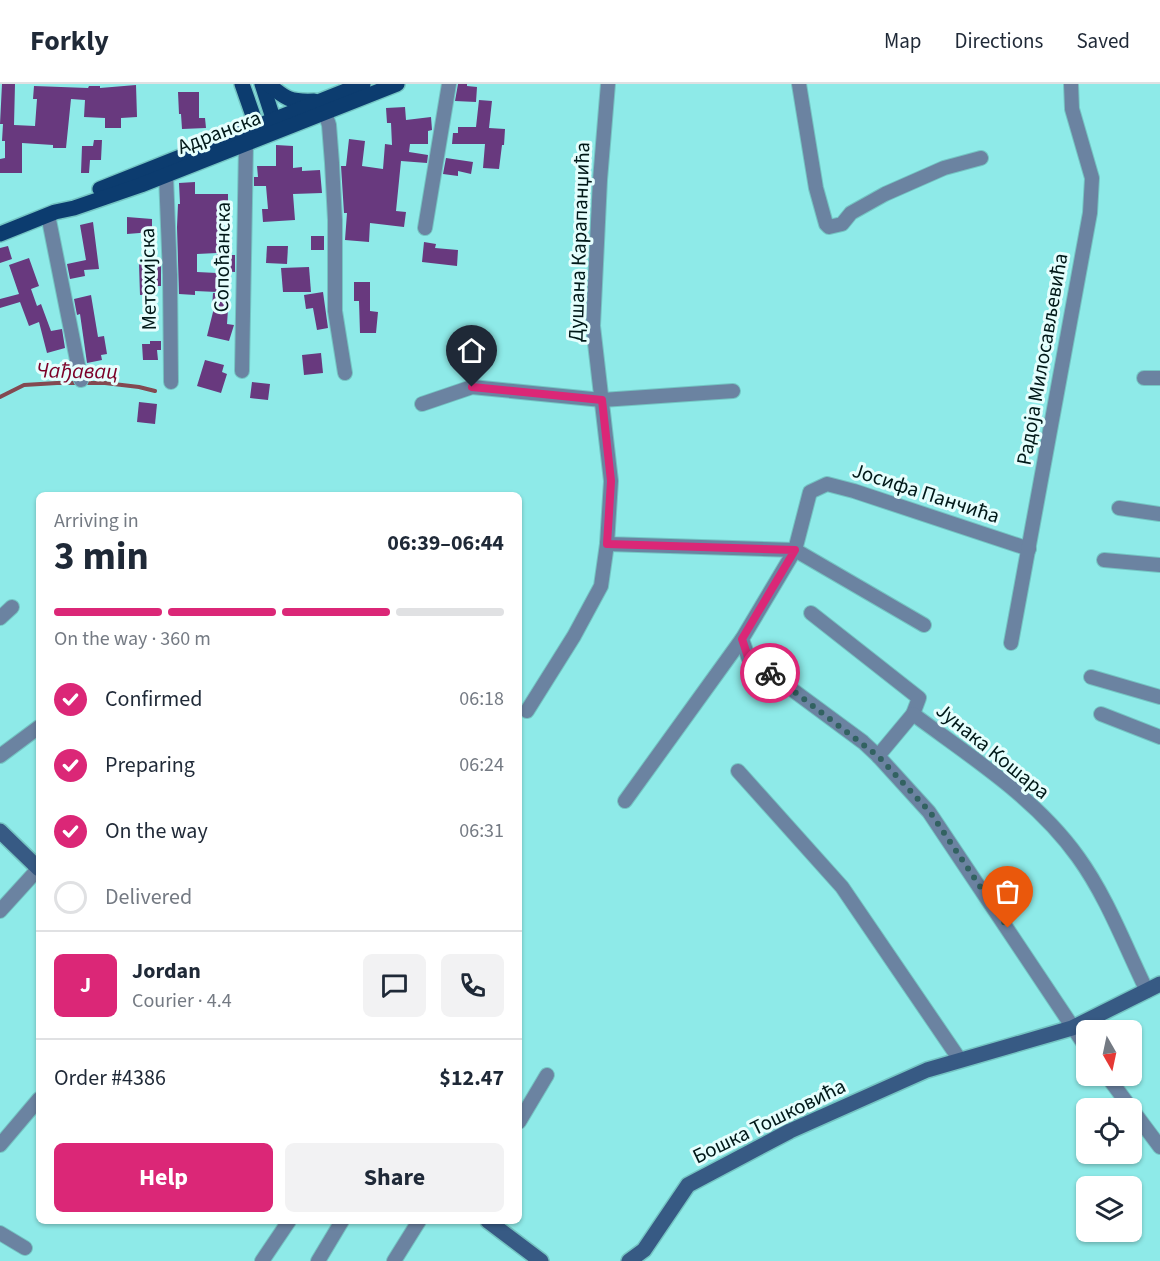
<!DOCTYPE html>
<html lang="en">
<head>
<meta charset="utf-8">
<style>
  body { margin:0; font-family:"Source Sans 3",sans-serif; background:#f2f2f3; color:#1f2937; height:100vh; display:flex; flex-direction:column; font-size:22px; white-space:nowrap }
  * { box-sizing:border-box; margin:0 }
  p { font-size:20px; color:#747a83 }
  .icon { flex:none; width:33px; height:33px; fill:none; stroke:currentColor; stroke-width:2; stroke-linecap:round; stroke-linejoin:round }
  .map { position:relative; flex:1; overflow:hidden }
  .panel { position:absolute; left:36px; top:408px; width:486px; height:732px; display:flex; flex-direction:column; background:#fff; border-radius:9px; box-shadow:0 2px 4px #0004 }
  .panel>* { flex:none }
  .needle { width:39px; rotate:171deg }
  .fabs { position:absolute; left:1076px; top:936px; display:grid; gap:12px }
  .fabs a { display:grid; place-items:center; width:66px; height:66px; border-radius:9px; background:#fff; box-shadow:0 2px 4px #0004; font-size:30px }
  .pin { position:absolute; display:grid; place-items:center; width:51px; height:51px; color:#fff; margin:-62px -26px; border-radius:50% 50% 50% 0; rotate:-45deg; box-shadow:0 0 6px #0007 }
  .pin .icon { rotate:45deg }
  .courier { position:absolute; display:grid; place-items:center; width:60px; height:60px; margin:-30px; border:4px solid #db2777; border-radius:50%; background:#fff; color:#222; box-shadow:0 2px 8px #0007 }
  .headline em { font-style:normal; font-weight:700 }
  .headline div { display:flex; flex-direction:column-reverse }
  .headline { display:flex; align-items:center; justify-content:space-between; height:102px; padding:0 18px }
  h1 { font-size:39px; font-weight:700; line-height:45px }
  .bar { display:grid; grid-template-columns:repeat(4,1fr); gap:9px 6px; align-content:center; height:72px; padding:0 18px }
  .bar i { height:8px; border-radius:4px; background:#e0e1e3 }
  .bar .current { background:#db2777 }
  .bar p { grid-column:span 4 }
  .line { display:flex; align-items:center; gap:15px; padding:0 18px; border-top:2px solid #e0e1e3 }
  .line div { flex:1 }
  .round { display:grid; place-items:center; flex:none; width:63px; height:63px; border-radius:9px; background:#f2f2f3 }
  ol { padding:0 18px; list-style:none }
  li { display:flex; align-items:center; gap:18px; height:66px }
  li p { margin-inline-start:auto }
  li .icon { padding:6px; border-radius:50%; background:#db2777; color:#fff; stroke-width:4 }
  li:last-child { color:#747a83 }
  li i { width:33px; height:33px; border:3px solid #e0e1e3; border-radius:50% }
  .action { display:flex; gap:12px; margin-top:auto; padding:12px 18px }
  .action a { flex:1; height:69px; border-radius:9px; background:#db2777; color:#fff; font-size:24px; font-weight:700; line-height:69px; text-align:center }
  .action a+a { background:#f2f2f3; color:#1f2937 }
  header { display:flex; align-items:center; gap:36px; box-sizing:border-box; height:84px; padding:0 30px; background:#fff; border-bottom:2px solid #e0e1e3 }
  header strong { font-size:28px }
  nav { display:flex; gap:33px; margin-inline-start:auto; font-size:21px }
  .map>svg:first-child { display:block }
</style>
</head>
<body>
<header>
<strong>Forkly</strong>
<nav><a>Map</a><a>Directions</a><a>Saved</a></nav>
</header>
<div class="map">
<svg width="1160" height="1177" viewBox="0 0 1160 1177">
  <rect width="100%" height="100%" fill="#8eeae8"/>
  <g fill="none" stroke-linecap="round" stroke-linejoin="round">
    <path stroke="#834951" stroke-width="4" d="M0 313 24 301 57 299H105L139 303 155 307"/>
  </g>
  <g fill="#68397e">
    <path d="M2 0H15L14 41 35 42 37 15H33L34 2 88 4 89 2H100V4L136 1 137 33 121 34V44H105V34L84 33 85 16 71 15 66 64H53V61L22 59V89H0V75L5 74V57H2L3 40H0Z"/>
    <path d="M458 0H467V2L477 3 476 18 455 17Z"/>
    <path d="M178 8H199V34H205L206 44 182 45 181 30H179Z"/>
    <path d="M479 16 492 17 489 44 505 45 504 61H502L499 85 483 84 485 60H452L453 49H458V43H476Z"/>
    <path d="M405 23 406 36 431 33 432 46 428 47V60H410L409 68 428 71 427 79 401 77 396 127 406 128 404 143 370 139 369 158 345 156 347 129H344L341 82H346L349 55 365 57 362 82 383 85 385 60 392 61 391 39H387L386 24Z"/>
    <path d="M94 56H102L101 76H90L89 89H81L82 62H93Z"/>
    <path d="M276 61 293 62V84L302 83V87L320 86 322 109 293 110 295 136 263 138 262 125H268L266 102H254V93H258L257 82H276Z"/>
    <path d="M446 74 473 78 471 90 458 87V92L443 90Z"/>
    <path d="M195 98V110H228V132H223V149H228L229 171H235V188L216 187 217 169 197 170V188L217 189V208L195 207V211L179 210 177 143 178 120H180L179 99Z"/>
    <path d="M127 133 152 135V148L127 150Z"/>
    <path d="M93 138 99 185 84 186 85 192 70 195 67 180 86 176 80 141Z"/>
    <rect x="311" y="152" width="13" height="14"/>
    <path d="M424 158 436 160 435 164 458 166 457 182 422 178Z"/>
    <path d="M8 162 12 175 0 179V164Z"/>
    <path d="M267 162H288L287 180 266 179Z"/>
    <path d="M29 174 39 202 31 205 37 222 41 220 51 247 62 245 65 264 47 269 39 238 29 242 20 218 0 224V215L19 210 9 181Z"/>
    <path d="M139 180H161V202H151V211H140Z"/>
    <path d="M309 183 311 208H283L281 184Z"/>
    <path d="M354 198H370V227L378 228 376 249H360L359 217H354Z"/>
    <path d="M323 208 328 244 317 246 313 224 306 225 304 211Z"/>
    <path d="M213 209 229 210 227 240 234 241 229 257 207 252 214 224H212Z"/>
    <path d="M91 211 98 253 104 252 107 270 101 271 102 276 87 279 80 230 77 231 74 215Z"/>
    <path d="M150 257H161V266H157L158 276H143L142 260H150Z"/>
    <path d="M321 269 323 289 304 291 302 271Z"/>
    <path d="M205 276 224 281 222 288 227 290 221 309 197 302Z"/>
    <path d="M252 298 270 300 268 316 250 314Z"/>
    <path d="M139 318 157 320 155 340 137 338Z"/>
  </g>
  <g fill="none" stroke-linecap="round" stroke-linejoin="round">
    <g stroke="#74c4c3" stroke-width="16">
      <g id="street">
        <path d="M608 0 600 96 593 242 611 397 607 460 795 466 742 555 748 573 863 658 878 672 929 728 1086 963"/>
        <path d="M799 0 816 104 826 140 829 143 842 140 851 129 885 110 944 84 981 74"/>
        <path d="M325 29 329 41 332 79 335 136V227L345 289"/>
        <path d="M166 92 170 191 171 298"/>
        <path d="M48 131 81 296"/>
        <path d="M425 144 449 0"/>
        <path d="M242 287 246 60"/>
        <path d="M1144 294H1160"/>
        <path d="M422 320 472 303 602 316 733 307"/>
        <path d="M1119 424 1160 430"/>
        <path d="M1104 476 1160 481"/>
        <path d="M811 529 919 614 913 630"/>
        <path d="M0 534 12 523"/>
        <path d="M924 541 795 466 810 408 827 400 854 407 1029 465"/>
        <path d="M1011 559 1090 129 1092 94 1072 25 1071 0"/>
        <path d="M1091 593 1160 613"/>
        <path d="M527 627 574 552 601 502 607 460"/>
        <path d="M1101 630 1160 653"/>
        <path d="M0 672 39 643"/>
        <path d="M878 672 913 630C971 673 1036 714 1078 773 1107 813 1125 862 1147 907"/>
        <path d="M738 687 842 803 960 976"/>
        <path d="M625 717 742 555"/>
        <path d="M0 827 39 784"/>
        <path d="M1107 992 1160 1063"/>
        <path d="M519 1038 547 991"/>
        <path d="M0 1061 39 1015"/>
        <path d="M0 1149 25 1164"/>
        <path d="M262 1177 289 1137"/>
        <path d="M318 1177 342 1137"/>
        <path d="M394 1177 419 1137"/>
      </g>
    </g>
    <g stroke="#74c4c3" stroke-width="18">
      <g id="secondary">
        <path d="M0 747 39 785"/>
        <path d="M488 1137 541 1177"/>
        <path d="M629 1177 644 1166 688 1101 790 1047 927 986 1072 944 1160 900"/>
      </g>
    </g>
    <g stroke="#74c4c3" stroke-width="18">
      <g id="primary">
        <path d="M242 0 257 43 262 49"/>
        <path d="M262 0 274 37 273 45"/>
        <path d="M268 0C286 15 290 18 314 17"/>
        <path d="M100 105 363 0"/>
        <path d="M0 150 55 128 74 124 141 101 397 0"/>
      </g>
    </g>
    <use href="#street" stroke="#6b83a1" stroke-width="14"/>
    <use href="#secondary" stroke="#375a84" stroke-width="15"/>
    <use href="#primary" stroke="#0c3c6f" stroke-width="15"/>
  </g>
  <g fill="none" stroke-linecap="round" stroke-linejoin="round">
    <path stroke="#326261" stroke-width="6" stroke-dasharray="0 10.8" d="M770 589 878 672 930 728 1008 844"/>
    <path stroke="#db2777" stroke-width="8" d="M472 303 602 316 611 397 607 460 795 466 742 555 748 573 770 589"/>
  </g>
  <g text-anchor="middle" stroke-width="6" stroke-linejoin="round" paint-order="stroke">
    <g font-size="21" fill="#001818" stroke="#e5fefd">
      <text transform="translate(219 48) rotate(-21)" y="7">Адранска</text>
      <text transform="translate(579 158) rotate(-88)" y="7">Душана Карапанџића</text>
      <text transform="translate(222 173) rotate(-89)" y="7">Сопоћанска</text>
      <text transform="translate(148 195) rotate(-91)" y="7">Метохијска</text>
      <text transform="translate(1042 275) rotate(-80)" y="7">Радоја Милосављевића</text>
      <text transform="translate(926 409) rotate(18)" y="7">Јосифа Панчића</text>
      <text transform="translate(993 667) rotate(39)" y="7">Јунака Кошара</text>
      <text transform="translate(769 1037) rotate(-26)" y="7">Бошка Тошковића</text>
    </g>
    <g font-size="22" font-style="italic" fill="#7c0027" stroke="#e5fefd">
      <text transform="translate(77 286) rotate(1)" y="8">Чађавац</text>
    </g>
  </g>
</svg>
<div class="fabs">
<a><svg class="needle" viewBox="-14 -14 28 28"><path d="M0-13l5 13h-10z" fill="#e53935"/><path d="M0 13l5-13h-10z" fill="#747a83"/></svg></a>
<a><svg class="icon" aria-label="locate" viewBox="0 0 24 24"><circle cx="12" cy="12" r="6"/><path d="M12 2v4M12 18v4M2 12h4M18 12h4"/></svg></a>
<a><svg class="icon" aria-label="layers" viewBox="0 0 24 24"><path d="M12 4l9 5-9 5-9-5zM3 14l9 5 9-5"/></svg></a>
</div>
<div class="pin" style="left:1008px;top:844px;background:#ea580c"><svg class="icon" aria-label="bag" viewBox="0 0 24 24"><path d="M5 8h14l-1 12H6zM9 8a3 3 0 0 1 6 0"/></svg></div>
<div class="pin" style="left:472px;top:303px;background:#1f2937"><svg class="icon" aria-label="home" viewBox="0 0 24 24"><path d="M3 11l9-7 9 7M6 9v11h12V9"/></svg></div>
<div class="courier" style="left:770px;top:589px"><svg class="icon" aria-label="bike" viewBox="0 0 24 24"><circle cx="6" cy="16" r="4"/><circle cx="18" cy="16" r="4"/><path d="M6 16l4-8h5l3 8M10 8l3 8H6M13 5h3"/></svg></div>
<section class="panel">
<div class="headline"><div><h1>3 min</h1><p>Arriving in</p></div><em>06:39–06:44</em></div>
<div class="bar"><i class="current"></i><i class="current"></i><i class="current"></i><i></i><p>On the way · 360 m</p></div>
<ol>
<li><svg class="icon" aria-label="check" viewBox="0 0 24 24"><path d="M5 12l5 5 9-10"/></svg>Confirmed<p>06:18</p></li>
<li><svg class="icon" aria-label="check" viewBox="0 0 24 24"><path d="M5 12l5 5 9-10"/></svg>Preparing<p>06:24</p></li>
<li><svg class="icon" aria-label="check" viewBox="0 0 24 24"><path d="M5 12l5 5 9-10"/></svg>On the way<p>06:31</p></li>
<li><i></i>Delivered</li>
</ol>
<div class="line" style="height:108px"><b class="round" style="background:#db2777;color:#fff">J</b><div><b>Jordan</b><p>Courier · 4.4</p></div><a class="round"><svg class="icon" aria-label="chat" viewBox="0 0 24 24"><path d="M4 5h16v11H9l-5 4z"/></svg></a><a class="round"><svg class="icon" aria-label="phone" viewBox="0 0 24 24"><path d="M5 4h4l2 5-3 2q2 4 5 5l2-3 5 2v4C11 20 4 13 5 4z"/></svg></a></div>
<div class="line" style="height:78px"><div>Order #4386</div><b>$12.47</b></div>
<div class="action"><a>Help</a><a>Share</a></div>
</section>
</div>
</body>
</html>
